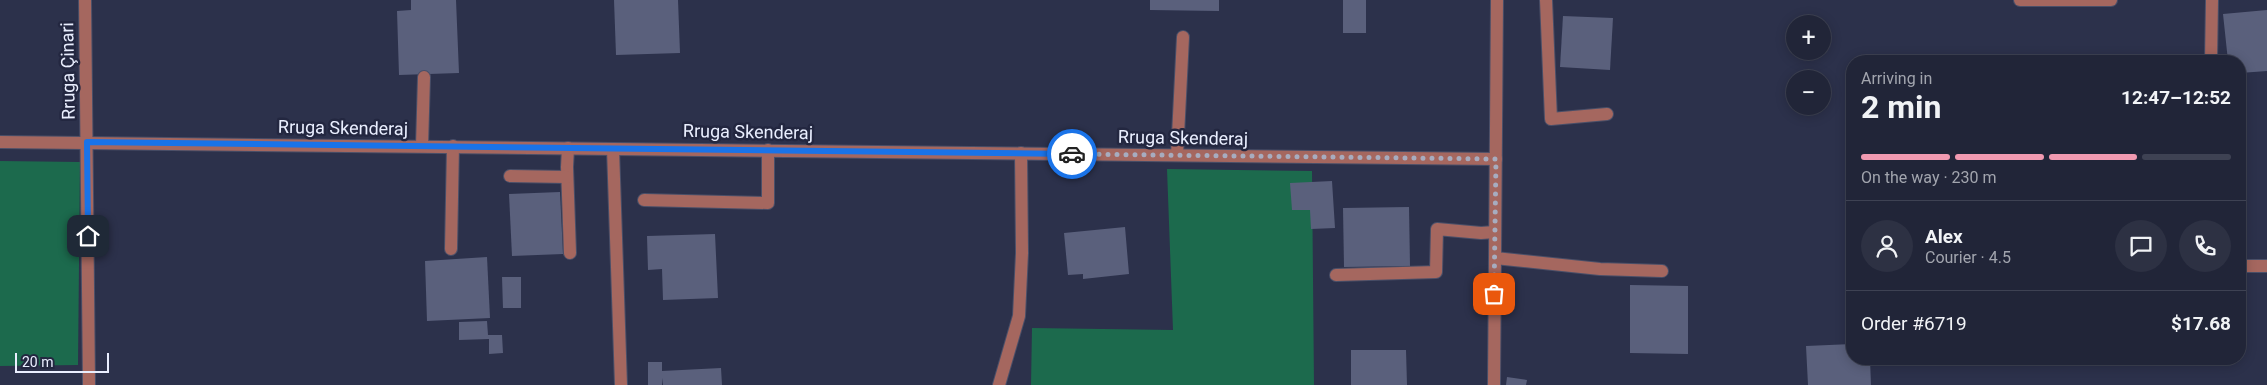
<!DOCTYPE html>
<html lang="en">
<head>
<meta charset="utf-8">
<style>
  body { margin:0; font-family:Roboto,sans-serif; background:#2d3143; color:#f1f3f6; height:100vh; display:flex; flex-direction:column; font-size:19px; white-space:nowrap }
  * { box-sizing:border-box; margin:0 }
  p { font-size:16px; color:#a2a5ae }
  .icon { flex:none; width:28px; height:28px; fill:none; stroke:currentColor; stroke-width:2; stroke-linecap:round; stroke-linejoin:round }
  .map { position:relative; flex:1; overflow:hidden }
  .side { position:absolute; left:1846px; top:55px; width:400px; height:310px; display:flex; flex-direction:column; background:#212538; border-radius:20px; box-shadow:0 2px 12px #0003,0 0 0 1px #3e4253 }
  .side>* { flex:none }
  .buttons { position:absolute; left:1786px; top:15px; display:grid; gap:10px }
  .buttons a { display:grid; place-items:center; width:45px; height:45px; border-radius:50%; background:#212538; box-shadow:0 2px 12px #0003,0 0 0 1px #3e4253; font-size:25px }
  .scale { position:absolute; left:15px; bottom:12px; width:94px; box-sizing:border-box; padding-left:5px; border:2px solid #e9eefe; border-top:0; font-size:14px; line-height:18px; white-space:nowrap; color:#e9eefe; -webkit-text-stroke:4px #232740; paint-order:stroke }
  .pin { position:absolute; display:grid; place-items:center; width:42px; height:42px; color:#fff; margin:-21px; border-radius:10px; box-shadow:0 2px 8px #0006 }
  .courier { position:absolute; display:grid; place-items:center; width:50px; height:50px; margin:-25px; border:4px solid #1a73e8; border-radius:50%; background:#fff; color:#222; box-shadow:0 1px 6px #0007 }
  .headline em { font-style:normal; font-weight:700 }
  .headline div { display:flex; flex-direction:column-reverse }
  .headline { display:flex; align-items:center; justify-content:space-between; height:85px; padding:0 15px }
  h1 { font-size:32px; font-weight:700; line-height:38px }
  .bar { display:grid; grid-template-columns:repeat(4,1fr); gap:8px 5px; align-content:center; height:60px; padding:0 15px }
  .bar i { height:6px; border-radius:4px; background:#3e4253 }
  .bar .current { background:#f19ab1 }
  .bar p { grid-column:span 4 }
  .line { display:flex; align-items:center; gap:12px; padding:0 15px; border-top:1px solid #3e4253 }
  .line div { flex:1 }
  .round { display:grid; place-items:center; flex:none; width:52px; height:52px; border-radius:26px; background:#2d3143 }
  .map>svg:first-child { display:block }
</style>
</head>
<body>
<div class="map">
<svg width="2267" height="385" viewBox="0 0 2267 385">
  <rect width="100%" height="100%" fill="#2c314b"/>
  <g fill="#1c6a4d">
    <path d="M0 161 80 162 78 365 0 366Z"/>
    <path d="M1167 169 1312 171 1314 385H1031L1032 328 1173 330Z"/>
  </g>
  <g fill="#5a607c">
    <path d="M411 0H456L459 73 399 75 397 11 411 10Z"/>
    <path d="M614 0H678L680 53 616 55Z"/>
    <path d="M1150 0H1219V11L1150 10Z"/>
    <rect x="1343" y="0" width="23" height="33"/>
    <path d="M2267 10V71L2240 73V61H2228L2223 14Z"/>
    <path d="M1563 16 1613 18 1610 70 1560 67Z"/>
    <path d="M1332 181 1335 228 1311 229 1310 210H1292L1290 183Z"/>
    <path d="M560 192 563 254 512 256 509 194Z"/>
    <path d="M1409 207 1410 266 1344 267 1343 208Z"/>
    <path d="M1125 227 1129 274 1083 279V274L1068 275 1064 233Z"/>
    <path d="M715 234 718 298 663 300 662 269 648 270 647 236Z"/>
    <path d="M487 257 490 318 427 321 425 261Z"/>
    <path d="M502 277H521V308H503Z"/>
    <path d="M1630 285 1688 286V354L1630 353Z"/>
    <path d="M487 321 488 335H502L503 353 489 354V339L459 340V322Z"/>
    <path d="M1852 344V359H1870L1871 385H1808L1806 346Z"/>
    <path d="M1351 350H1406L1407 385H1351Z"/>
    <path d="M648 362H662V371L721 368 722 385H663V378L662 385H648Z"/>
    <path d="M1507 377 1527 380 1526 385H1506Z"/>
  </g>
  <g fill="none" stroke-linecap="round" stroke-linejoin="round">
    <g stroke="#4a4f68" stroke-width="14">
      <g id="minor">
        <path d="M85 0 89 385"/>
        <path d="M1546 0 1551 119 1607 114"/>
        <path d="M2020 0H2111"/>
        <path d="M2211 61 2212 0"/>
        <path d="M0 142 1496 159"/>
        <path d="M422 146 424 77"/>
        <path d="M568 148 567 167 570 253"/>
        <path d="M613 149 621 385"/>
        <path d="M1177 155 1183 37"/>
        <path d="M510 176 567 177"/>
        <path d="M644 200 768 203V150"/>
        <path d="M451 249 453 146"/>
        <path d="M1495 258 1600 269 1662 271"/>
        <path d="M2240 266H2267"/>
        <path d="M1336 275 1436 272 1437 229 1481 233 1495 232"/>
        <path d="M999 385 1019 316 1022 253 1021 153"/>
        <path d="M1494 385 1497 0"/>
      </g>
    </g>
    <use href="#minor" stroke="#a5675f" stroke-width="12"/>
  </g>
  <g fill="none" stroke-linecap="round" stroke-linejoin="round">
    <path stroke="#a7acbf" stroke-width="5" stroke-dasharray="0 9" d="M1072 154 1496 159 1494 294"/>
    <path stroke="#1a73e8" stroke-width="6" d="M88 236 87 142 1072 154"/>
  </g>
  <g text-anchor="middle" stroke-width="5" stroke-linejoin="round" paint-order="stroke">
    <g font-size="18" fill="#e9eefe" stroke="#232740">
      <text transform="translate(68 71) rotate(-91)" y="6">Rruga Çinari</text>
      <text transform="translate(343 128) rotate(1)" y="6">Rruga Skenderaj</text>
      <text transform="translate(748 132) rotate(1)" y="6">Rruga Skenderaj</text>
      <text transform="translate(1183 138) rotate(1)" y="6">Rruga Skenderaj</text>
    </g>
  </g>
</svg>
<div class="buttons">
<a>+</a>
<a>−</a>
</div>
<div class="scale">20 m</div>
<div class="pin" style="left:1494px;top:294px;background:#ea580c"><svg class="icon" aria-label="bag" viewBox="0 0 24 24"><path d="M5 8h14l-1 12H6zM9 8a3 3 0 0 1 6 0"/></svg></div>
<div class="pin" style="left:88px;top:236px;background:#1f2937"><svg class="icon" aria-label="home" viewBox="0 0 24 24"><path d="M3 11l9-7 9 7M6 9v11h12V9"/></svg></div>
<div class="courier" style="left:1072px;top:154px"><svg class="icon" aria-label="car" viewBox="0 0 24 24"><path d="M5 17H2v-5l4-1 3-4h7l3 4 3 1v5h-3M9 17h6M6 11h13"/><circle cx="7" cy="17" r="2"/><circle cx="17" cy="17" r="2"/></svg></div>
<section class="side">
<div class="headline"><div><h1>2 min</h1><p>Arriving in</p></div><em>12:47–12:52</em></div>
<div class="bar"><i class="current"></i><i class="current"></i><i class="current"></i><i></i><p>On the way · 230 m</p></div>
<div class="line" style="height:90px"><a class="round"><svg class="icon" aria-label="person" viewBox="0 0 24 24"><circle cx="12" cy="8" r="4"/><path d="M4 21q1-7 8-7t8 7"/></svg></a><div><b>Alex</b><p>Courier · 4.5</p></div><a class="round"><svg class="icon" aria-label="chat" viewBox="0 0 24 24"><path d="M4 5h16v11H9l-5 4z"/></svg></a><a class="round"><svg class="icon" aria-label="phone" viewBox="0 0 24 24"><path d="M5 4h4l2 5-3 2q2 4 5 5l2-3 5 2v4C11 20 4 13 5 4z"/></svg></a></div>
<div class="line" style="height:65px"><div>Order #6719</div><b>$17.68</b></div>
</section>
</div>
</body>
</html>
